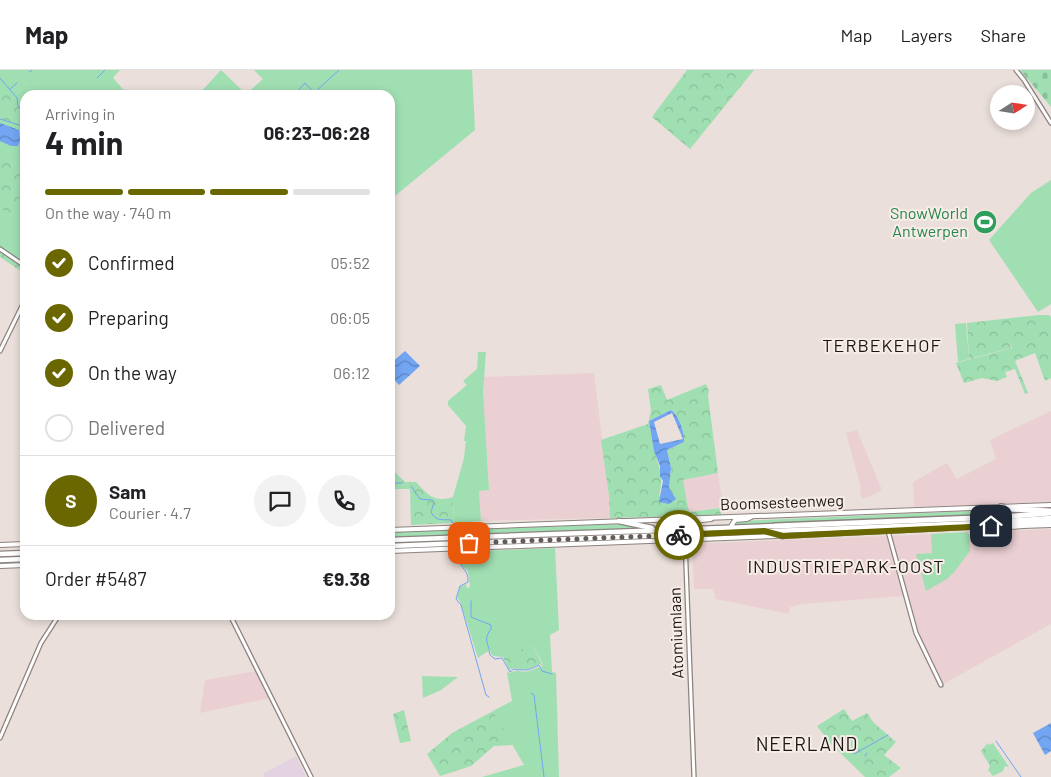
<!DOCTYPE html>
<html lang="en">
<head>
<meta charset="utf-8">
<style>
  body { margin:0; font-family:Barlow,sans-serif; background:#f2f2f2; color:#202124; height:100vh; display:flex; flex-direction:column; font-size:19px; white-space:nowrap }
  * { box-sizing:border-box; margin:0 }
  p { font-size:16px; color:#757577 }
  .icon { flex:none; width:28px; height:28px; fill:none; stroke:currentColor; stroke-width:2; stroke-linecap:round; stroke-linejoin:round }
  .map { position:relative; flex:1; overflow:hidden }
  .panel { position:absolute; left:20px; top:20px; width:375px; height:530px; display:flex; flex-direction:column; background:#fff; border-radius:15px; box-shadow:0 2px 8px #0003 }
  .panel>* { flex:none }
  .needle { width:32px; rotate:78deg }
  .buttons { position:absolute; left:990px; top:15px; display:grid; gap:10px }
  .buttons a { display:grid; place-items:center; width:45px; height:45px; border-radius:50%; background:#fff; box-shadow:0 2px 8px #0003; font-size:25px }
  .pin { position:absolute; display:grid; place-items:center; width:42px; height:42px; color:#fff; margin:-21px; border-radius:10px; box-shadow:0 2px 8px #0006 }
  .courier { position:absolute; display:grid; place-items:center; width:50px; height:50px; margin:-25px; border:4px solid #6a6700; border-radius:50%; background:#fff; color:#222; box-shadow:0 1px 6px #0007 }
  .summary em { font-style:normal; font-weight:700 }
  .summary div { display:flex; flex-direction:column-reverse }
  .summary { display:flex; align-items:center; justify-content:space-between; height:85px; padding:0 25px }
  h1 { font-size:32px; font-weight:700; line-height:38px }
  .bar { display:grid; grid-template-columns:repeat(4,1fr); gap:8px 5px; align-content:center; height:60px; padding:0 25px }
  .bar i { height:6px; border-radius:4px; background:#e0e0e0 }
  .bar .active { background:#6a6700 }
  .bar p { grid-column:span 4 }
  .line { display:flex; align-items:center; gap:12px; padding:0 25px; border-top:1px solid #e0e0e0 }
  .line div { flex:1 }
  .round { display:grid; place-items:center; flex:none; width:52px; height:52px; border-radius:26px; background:#f2f2f2 }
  ol { padding:0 25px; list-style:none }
  li { display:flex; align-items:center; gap:15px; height:55px }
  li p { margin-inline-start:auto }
  li .icon { padding:5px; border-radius:50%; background:#6a6700; color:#fff; stroke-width:4 }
  li:last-child { color:#757577 }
  li i { width:28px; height:28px; border:2px solid #e0e0e0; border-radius:50% }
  header { display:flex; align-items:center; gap:30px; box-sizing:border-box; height:70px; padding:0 25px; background:#fff; border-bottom:1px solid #e0e0e0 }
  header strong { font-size:24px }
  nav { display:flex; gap:28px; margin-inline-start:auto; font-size:18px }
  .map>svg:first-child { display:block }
</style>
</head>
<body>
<header>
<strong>Map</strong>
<nav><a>Map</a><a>Layers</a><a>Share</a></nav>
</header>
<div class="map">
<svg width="1051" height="707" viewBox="0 0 1051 707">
  <defs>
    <pattern id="forest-crowns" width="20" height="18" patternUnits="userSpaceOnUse" patternTransform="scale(1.25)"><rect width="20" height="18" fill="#a0dfb2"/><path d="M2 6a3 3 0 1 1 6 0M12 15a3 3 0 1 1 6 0" fill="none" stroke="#89bf98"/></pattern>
    <pattern id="cemetery-stones" width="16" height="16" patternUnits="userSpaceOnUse" patternTransform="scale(1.25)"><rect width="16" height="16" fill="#a0dfb2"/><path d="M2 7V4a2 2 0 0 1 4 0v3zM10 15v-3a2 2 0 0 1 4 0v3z" fill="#89bf98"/></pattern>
    <pattern id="water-waves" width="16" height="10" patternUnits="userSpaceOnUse" patternTransform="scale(1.25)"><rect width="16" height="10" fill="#72a5f2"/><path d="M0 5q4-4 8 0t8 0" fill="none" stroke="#5d85c3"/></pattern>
  </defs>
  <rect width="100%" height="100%" fill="#eadfda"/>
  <g fill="#ebd0d3">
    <path d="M594 303 609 426 610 448 481 451 479 421 489 420 483 331 484 307Z"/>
    <path d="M1051 341V432L914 437 913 412 947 393 957 409 992 391 996 389 990 370Z"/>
    <path d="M857 360 882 420 866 428H861L860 414 846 363Z"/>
    <path d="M718 403 723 437 689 442 683 409Z"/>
    <path d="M1051 459V554L938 617 915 567 904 526 802 534 790 537 789 544 716 529 713 519H694L692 474Z"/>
    <path d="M256 601 270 628 200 643 205 610Z"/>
  </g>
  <path fill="#e4d1e1" d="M296 686 306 707H264L263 704Z"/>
  <g fill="#a0dfb2">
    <path d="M0 0H120L113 8 128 25H25V188L0 172Z"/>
    <path d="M221 0 246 24 263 9 254 0H472L475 60 390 130V25H198Z"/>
    <path d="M1051 110V234L1038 242 989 170 1031 123Z"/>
    <path d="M966 253 969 289 958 292 955 254Z"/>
    <path d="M478 282H486L483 323 489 420 479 421 481 451 454 453 453 427 464 388 466 371H464L466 356 448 335V331L467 315 463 311 477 299Z"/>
    <path d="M995 440H1016L1001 445 734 456 738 451Z"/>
    <path d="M625 454 647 459 390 469V462Z"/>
    <path d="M967 462 969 465 970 481 955 501 947 509 926 521 916 484 932 483 931 464Z"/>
    <path d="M629 463V465L390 474V472Z"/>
    <path d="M555 478 559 560 550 565 552 602 556 603 559 707H482L524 695 493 641 512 631 507 602 510 603 517 600C526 604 531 600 539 597L541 598 543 594 533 576C525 579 517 583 509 583 493 584 493 575 478 588L460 531 457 528 460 517 466 514 467 518 470 517 468 501 460 494 458 482Z"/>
    <path d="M422 606 458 607 441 620 423 628Z"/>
  </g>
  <g fill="url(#forest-crowns)" fill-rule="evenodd">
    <path d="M687 0H754L690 79 652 47Z"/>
    <path d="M0 8 17 28 18 36 25 44V59L19 55 0 49Z"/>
    <path d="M25 86V147L0 139V134L21 140 16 135 0 130V91H7Z"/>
    <path d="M0 170 11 177 25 183V204L0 187Z"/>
    <path d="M1039 245H1049L1051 247V308L1045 311 1035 283 1015 291 1028 323 1025 324 1015 299 1005 302 1007 307 997 311 982 308 964 313 956 293 1012 278 1008 269 1011 278 969 289 967 253Z"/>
    <path d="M706 314 709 321 708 326 718 403 683 410 689 442 720 438 721 445 610 448 609 426 601 370 648 354 651 340 648 319 661 315 667 330ZM671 340C679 345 685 364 684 372L667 380 671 398 669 418 659 426C664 406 659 398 654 379 652 370 651 360 649 351Z"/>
    <path d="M390 397 405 412H416C428 425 434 433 453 427L454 453 411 455 410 419H392Z"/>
    <path d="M533 576 543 596H542L540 594 527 600 515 598 509 600 503 587 493 586 490 582 492 580 511 583Z"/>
    <path d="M844 639 852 651 867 643 874 653 896 672 884 685 901 698 889 707H865L830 673 817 656Z"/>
    <path d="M404 640 411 671 400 673 393 644Z"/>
    <path d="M493 641 513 675 494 676 471 696 440 706 427 684 452 663Z"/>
    <path d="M988 673 989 675 993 673 1009 697 1005 696 1003 701 993 706 988 700 990 696 981 681Z"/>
  </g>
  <path fill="url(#cemetery-stones)" d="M1020 0H1051V37Z"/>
  <g fill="url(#water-waves)" fill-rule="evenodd">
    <path d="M0 53 19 60 20 70 18 76H11L0 71Z"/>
    <path d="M405 281 420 296 399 315 390 305V294Z"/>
    <path d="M671 340C679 345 685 364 684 372L667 380 671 398 669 418 676 429 669 434 659 432 663 411 660 406V396L654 381 649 351ZM672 343 683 369 660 374 654 352Z"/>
    <path d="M1051 653V681L1045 685 1033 663Z"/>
  </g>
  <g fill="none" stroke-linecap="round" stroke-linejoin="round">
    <g stroke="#72a5f2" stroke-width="1">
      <path d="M29 2 32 0"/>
      <path d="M0 8 17 28 18 36 25 44"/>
      <path d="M97 8 105 0"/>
      <path d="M10 19 17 13"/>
      <path d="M294 25 305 13 314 23 339 0"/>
      <path d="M0 49 19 55 25 59"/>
      <path d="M390 409 394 413H402"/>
      <path d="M411 416 420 429 432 430 434 432 431 442C436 452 442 449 451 450L453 453"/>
      <path d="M456 483C458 498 469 498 468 512L460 516 456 529 461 535 486 625 489 627"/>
      <path d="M471 531V547L491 555V559C485 567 486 570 489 579"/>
      <path d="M489 581 490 585 495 589 502 588 510 602 514 599C528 600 525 602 539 595L542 601 552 604"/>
      <path d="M531 623 534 625 544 707"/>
      <path d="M996 671 1021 707"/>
      <path d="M851 681 854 684 888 665"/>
      <path d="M865 686 867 683"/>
    </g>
    <g stroke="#8d837f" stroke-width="5.5">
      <g id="tertiary">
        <path d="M1016 0 1024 10 1051 53"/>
        <path d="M0 179 25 196"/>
        <path d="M0 281 25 230"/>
        <path d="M888 461 916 563 941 615"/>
        <path d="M685 469 694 707"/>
        <path d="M230 545 311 707"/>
        <path d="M0 668 41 573 59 545"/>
      </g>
    </g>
    <g stroke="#8d837f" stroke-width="6">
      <g id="secondary">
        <path d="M1022 456 1051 455"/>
        <path d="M730 458 735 450 747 449 751 447"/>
        <path d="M994 458 1024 456"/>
        <path d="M390 460 1051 435"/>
        <path d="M782 466 992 456"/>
        <path d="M684 467 682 456 685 452 711 449"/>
        <path d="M0 475 25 474"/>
        <path d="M390 481 775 466"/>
        <path d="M0 496 25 495"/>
      </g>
    </g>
    <g stroke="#8d837f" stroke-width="7">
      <g id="trunk">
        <path d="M619 451 652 458"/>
        <path d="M770 464 783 466"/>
        <path d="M390 470 775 456"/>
        <path d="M390 476 978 453 1051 448"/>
        <path d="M0 484 25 483"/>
        <path d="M0 490 25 489"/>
      </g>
    </g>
    <g stroke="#8d837f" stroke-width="8">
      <g id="motorway">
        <path d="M1001 437 1009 439 1051 441"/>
        <path d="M775 456 1002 447 1051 443"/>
        <path d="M991 456 1051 451"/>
      </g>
    </g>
    <use href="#tertiary" stroke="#fff" stroke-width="3"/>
    <use href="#secondary" stroke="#fff" stroke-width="4"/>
    <use href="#trunk" stroke="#fff" stroke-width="4.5"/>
    <use href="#motorway" stroke="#fff" stroke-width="5"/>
  </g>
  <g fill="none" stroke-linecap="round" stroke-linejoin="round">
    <path stroke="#635c59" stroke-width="5" stroke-dasharray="0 9" d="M469 473 679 465"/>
    <path stroke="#6a6700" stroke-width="6" d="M679 465 764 461 783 466 991 456"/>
  </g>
  <defs>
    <g id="stadium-disc" transform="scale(1.25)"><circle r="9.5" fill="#2e9e5b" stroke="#f7ece7"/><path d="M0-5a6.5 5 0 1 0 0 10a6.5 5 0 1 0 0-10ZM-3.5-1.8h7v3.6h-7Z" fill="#fff"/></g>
  </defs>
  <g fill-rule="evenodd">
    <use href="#stadium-disc" x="985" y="152"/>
  </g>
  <g text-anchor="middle" stroke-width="4" stroke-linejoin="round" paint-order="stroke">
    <g font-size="16" fill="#27864d" stroke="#f7ece7" text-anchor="end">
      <text x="968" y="149">SnowWorld<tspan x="968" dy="18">Antwerpen</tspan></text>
    </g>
    <g font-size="16" fill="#1a1614" stroke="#f7ece7">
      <text transform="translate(782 432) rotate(-2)" y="6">Boomsesteenweg</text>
      <text transform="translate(676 563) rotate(-92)" y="6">Atomiumlaan</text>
    </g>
    <g font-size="18" letter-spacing="1" fill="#1a1614" stroke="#f7ece7">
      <text x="882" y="282">TERBEKEHOF</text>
      <text x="846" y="503">INDUSTRIEPARK-OOST</text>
    </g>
    <g font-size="19" letter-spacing="1" fill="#1a1614" stroke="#f7ece7">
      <text x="807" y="681">NEERLAND</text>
    </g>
  </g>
</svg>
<div class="buttons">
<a><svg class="needle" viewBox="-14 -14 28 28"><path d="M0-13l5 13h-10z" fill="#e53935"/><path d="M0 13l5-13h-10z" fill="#757577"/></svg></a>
</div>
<div class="pin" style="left:469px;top:473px;background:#ea580c"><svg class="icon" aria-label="bag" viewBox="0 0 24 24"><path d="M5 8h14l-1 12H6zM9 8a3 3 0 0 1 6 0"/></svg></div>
<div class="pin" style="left:991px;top:456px;background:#1f2937"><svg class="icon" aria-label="home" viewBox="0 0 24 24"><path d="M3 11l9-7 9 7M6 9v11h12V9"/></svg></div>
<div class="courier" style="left:679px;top:465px"><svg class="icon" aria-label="bike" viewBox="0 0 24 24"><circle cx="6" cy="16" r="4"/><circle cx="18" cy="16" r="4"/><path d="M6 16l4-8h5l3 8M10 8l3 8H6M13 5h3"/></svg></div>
<section class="panel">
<div class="summary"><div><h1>4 min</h1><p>Arriving in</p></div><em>06:23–06:28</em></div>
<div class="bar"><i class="active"></i><i class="active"></i><i class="active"></i><i></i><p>On the way · 740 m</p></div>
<ol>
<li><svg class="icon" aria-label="check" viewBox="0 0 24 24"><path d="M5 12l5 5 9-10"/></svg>Confirmed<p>05:52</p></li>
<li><svg class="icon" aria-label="check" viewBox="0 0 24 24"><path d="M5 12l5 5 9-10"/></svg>Preparing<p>06:05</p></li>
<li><svg class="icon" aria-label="check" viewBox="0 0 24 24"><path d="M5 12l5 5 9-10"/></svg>On the way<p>06:12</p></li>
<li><i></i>Delivered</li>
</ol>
<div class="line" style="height:90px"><b class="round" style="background:#6a6700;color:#fff">S</b><div><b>Sam</b><p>Courier · 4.7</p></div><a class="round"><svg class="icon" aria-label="chat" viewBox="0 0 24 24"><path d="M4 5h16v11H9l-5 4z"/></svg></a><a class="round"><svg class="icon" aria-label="phone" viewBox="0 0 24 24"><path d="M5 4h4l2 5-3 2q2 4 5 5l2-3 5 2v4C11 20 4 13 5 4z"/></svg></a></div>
<div class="line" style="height:65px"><div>Order #5487</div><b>€9.38</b></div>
</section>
</div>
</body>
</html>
